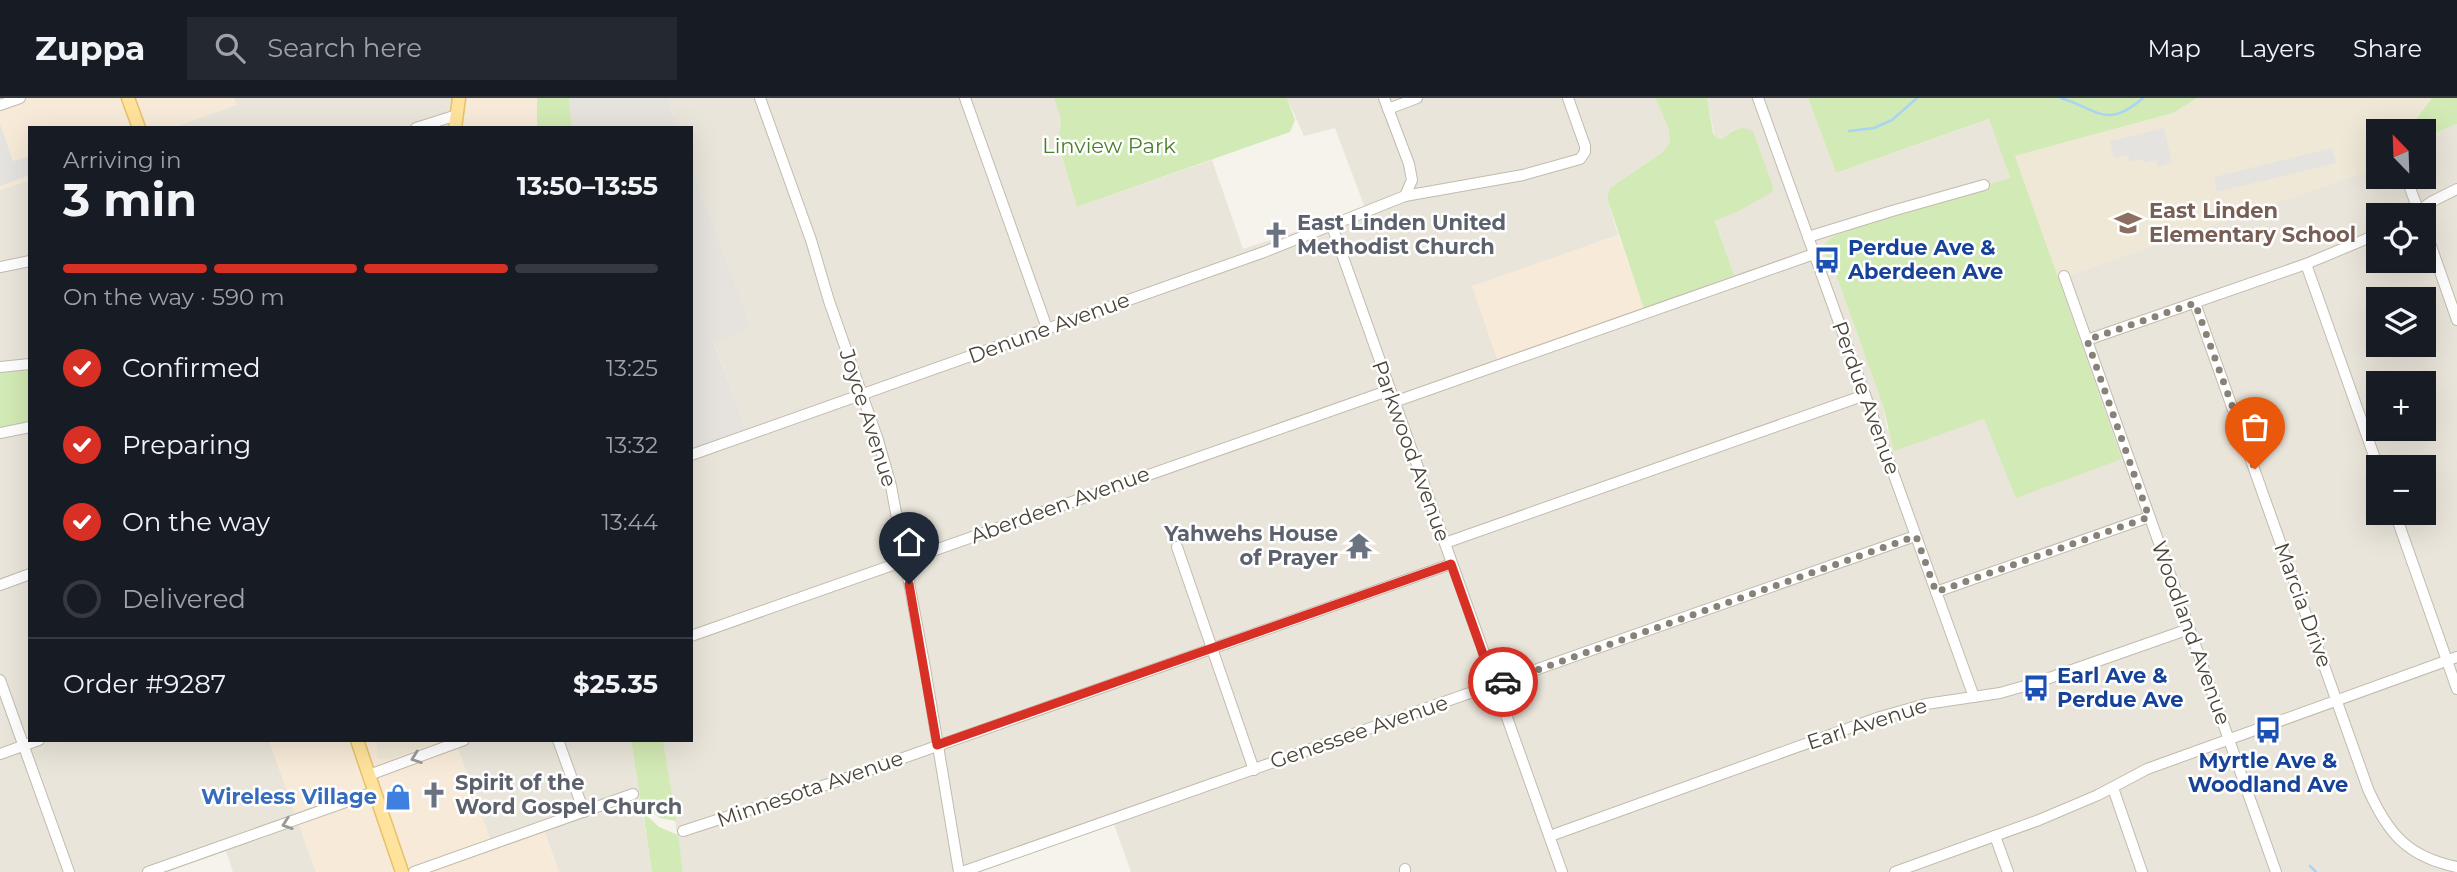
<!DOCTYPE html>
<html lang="en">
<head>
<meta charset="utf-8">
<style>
  body { margin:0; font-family:Montserrat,sans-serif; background:#242831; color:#f1f3f6; height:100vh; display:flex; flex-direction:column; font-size:26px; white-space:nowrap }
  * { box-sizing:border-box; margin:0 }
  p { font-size:23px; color:#9ea1a6 }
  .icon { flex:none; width:38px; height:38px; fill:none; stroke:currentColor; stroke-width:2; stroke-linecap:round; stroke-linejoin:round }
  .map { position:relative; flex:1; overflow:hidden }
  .panel { position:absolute; left:28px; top:28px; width:665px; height:616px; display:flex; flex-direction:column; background:#171b24; border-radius:0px; box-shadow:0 7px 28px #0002 }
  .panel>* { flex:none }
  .needle { width:46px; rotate:337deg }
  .tools { position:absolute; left:2366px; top:21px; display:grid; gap:14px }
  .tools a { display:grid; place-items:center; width:70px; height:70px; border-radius:0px; background:#171b24; box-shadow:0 7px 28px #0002; font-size:35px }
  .pin { position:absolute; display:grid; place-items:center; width:60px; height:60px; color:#fff; margin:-72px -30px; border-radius:50% 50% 50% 0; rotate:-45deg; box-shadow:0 0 7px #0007 }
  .pin .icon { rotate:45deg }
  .courier { position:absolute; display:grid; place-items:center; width:70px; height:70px; margin:-35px; border:5px solid #d93025; border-radius:50%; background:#fff; color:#222; box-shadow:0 2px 9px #0007 }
  .overview em { font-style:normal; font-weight:700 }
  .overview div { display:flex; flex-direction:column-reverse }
  .overview { display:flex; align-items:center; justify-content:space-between; height:119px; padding:0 35px }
  h1 { font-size:46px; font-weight:700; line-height:52px }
  .bar { display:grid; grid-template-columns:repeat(4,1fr); gap:10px 7px; align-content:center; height:84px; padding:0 35px }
  .bar i { height:9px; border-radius:5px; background:#363941 }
  .bar .selected { background:#d93025 }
  .bar p { grid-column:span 4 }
  .line { display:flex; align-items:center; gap:18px; padding:0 35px; border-top:2px solid #363941 }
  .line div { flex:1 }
  ol { padding:0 35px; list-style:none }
  li { display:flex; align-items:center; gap:21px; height:77px }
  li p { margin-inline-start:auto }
  li .icon { padding:7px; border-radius:50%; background:#d93025; color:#fff; stroke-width:4 }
  li:last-child { color:#9ea1a6 }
  li i { width:38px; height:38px; border:4px solid #363941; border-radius:50% }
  header { display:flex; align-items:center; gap:42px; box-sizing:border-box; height:98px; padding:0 35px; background:#171b24; border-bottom:2px solid #363941 }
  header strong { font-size:33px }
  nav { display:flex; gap:38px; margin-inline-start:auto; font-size:24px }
  .search { width:490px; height:63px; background:#242831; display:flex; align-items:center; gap:18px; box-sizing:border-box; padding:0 24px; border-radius:0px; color:#9ea1a6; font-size:26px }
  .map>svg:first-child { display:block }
</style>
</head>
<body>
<header>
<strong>Zuppa</strong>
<div class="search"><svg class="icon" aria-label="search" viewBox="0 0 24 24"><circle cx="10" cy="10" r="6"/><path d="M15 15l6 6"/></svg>Search here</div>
<nav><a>Map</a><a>Layers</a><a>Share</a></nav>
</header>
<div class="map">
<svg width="2457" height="774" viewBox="0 0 2457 774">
  <rect width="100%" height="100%" fill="#f6f3ec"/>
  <g fill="#eae5da" fill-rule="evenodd">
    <path d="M234 0H458L454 30H171L236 7Z"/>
    <path d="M667 0H1054L1061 22 1058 45 1077 109 1212 62 1243 151 1365 110 1335 30 1304 38 1287 0H1655L1668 29 1670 44 1663 54 1610 90 1607 100 1618 137 1472 189 1646 216 1644 211 1734 177 1715 122 1737 114 1735 31 1722 41 1715 40 1707 0H1808L1836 75 1990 21 2010 81 1832 139 1823 147 1827 164 1838 182 1883 308 1887 331 1984 321 2122 361 2058 181 2378 69V79H2424V40L2457 26V774H1131L1114 726 980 774H683L663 642H691V356L748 336 714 244 749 230 691 67V30H678ZM2378 117H2424V163H2378ZM2378 201H2424V247H2378ZM2378 285H2424V331H2378ZM2378 369H2424V415H2378Z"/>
    <path d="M30 82V271L0 275V92Z"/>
    <path d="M30 324V642H269L316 774H233L226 753 168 774H0V329Z"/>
    <path d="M455 642H631L652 774H559L542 727 491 744Z"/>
  </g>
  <g fill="#f7ead8">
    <path d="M21 0H234L237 7 171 30H30V82L0 92V7Z"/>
    <path d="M458 0H537V30H454Z"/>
    <path d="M1618 137 1646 216 1499 267 1472 188Z"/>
    <path d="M269 642H377V660L388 662 445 642H455L491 744 542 726 559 774H316Z"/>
  </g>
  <g fill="#e6e2dd">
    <path d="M569 0H667L678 30H572Z"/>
    <path d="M691 67 750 230 714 245 748 336 691 356Z"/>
  </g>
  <g fill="#efe8d6">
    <path d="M2197 0H2432L2407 33H2378V69L2058 181 2015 58 2173 15Z"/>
    <path d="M377 642H445L388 662 377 660Z"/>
  </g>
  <g fill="#d2eab5">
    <path d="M537 0H569L572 30H537Z"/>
    <path d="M1054 0H1287L1295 22 1290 34 1077 109 1058 45 1061 22Z"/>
    <path d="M1655 0H1707L1713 35 1716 40 1722 41C1732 33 1740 26 1753 33L1773 89 1772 94 1737 114 1715 123 1734 177 1644 211 1607 100 1610 90 1663 54 1670 44 1668 29Z"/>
    <path d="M1808 0H2197L2173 15 2015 58 2122 361 2016 400 1984 321 1894 353 1883 308 1838 182 1827 164 1823 147 1832 139 1884 119 2010 80 1989 21 1836 75Z"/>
    <path d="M2432 0H2457V26L2424 40V33H2407Z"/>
    <path d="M30 271V324L0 329V275Z"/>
    <path d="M631 642H663L676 723 660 720 641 705Z"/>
    <path d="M643 714 659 729 678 737 683 774H652Z"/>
  </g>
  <g fill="#e5e3e0">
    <path d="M0 26 13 63 30 58V77L0 88Z"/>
    <path d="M2164 30 2172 65 2158 69 2156 62 2144 65 2142 61 2130 64 2128 57 2114 60 2110 43Z"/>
    <path d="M2332 50 2336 65 2217 94 2214 79Z"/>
  </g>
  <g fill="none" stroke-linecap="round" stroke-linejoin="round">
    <g stroke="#a9d4f2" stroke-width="2.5">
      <path d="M2061 0C2098 11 2106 32 2143 0"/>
      <path d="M1849 33 1874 30 1892 22 1917 0"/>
      <path d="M2310 768 2316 774"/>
    </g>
    <g stroke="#c2bbae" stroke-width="12">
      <g id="minor">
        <path d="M760 0 811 142 829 203 878 342 891 388 925 570 959 774"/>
        <path d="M965 0 1047 230"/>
        <path d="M1384 0 1409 66 1412 82 1405 98"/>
        <path d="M1758 0 1974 599"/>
        <path d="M0 7 20 0"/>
        <path d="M1388 11 1417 0"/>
        <path d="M416 30 457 17"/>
        <path d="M2406 79 2420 117"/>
        <path d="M2413 117 2431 104 2457 91"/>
        <path d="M1332 128 1562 774"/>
        <path d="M2424 128 2457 222"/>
        <path d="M1808 139 1892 113 1984 87"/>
        <path d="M2306 166 2378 369"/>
        <path d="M0 169 30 163"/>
        <path d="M2064 178 2276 774"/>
        <path d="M2195 205 2368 691C2388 736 2408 759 2457 769"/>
        <path d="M2087 242 2306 166 2378 136"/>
        <path d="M0 269 30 266"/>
        <path d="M1394 304 1814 156"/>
        <path d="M0 335 30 329"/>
        <path d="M691 357 1264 154 1405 98 1523 77 1580 61 1585 54V48L1568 0"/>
        <path d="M2395 415 2457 591"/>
        <path d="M1445 445 1865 297"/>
        <path d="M1177 449 1254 672"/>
        <path d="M0 487 30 476"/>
        <path d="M1936 494 2149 419"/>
        <path d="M691 538 1390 292"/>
        <path d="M0 582 69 774"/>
        <path d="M558 642 584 714"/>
        <path d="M0 656 39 642"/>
        <path d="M369 677 464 642"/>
        <path d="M2113 690 2142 774"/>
        <path d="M683 733 841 682 1451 466"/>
        <path d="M1550 738 1880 619 1926 606 2000 595 2035 585 2189 531"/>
        <path d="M1995 738 2008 774"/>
        <path d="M1405 771V774"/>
        <path d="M148 774 374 694"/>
        <path d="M414 774 633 696"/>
        <path d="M962 774 1915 438"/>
        <path d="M1895 774 2039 722 2098 697 2147 671 2457 559"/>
      </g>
    </g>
    <g stroke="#e6c16a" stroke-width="15">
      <g id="major">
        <path d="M128 0 139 30"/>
        <path d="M455 30 459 0"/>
        <path d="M357 642 402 774"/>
      </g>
    </g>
    <use href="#minor" stroke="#fff" stroke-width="10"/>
    <use href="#major" stroke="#ffe39c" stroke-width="12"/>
  </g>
  <defs><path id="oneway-chevron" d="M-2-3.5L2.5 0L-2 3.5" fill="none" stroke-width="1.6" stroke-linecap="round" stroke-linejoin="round" transform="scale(1.75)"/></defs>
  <g stroke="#9c9892">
    <use href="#oneway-chevron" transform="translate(416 660) rotate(160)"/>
    <use href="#oneway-chevron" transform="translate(287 726) rotate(161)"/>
  </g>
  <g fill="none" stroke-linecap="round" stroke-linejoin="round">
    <path stroke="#878178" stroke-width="7" stroke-dasharray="0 12.6" d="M1503 584 1916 438 1936 494 2149 419 2087 242 2195 205 2255 371"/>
    <path stroke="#d93025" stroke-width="9" d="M909 486 937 647 1451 466 1494 587 1503 584"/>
  </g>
  <defs>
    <g id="school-bare" transform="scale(2.1)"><path d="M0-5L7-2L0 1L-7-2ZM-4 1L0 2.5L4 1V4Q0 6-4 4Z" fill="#8d6e63" stroke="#fff" stroke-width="2.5" paint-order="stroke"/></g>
    <g id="church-bare" transform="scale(2.1)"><path d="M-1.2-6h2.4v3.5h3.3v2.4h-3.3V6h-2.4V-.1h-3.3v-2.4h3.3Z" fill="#6b7280" stroke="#fff" stroke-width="2.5" paint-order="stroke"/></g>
    <g id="bus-bare" transform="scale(2.1)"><path d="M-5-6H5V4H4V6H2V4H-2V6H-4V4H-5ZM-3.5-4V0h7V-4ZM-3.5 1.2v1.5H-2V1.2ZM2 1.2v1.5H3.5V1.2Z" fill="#1a4fb4" stroke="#fff" stroke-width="2.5" paint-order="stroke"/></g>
    <g id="temple-bare" transform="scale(2.1)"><path d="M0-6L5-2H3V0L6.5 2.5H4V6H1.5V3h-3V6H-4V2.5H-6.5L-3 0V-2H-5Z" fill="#6b7280" stroke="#fff" stroke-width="2.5" paint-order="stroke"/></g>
    <g id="shop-bare" transform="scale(2.1)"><path d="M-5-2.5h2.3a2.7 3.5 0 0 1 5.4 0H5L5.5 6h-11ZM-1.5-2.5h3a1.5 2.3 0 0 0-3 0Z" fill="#3f7fe0" stroke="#fff" stroke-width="2.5" paint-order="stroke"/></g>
  </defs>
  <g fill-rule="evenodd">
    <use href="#school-bare" x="2128" y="125"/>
    <use href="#church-bare" x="1276" y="137"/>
    <use href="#bus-bare" x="1827" y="162"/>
    <use href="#temple-bare" x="1359" y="448"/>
    <use href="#bus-bare" x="2036" y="590"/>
    <use href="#bus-bare" x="2268" y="632"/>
    <use href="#church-bare" x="434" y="697"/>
    <use href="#shop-bare" x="398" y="699"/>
  </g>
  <g text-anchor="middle" stroke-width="5" stroke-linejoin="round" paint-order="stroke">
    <g font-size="21" fill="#4a7f2a" stroke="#fff">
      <text x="1109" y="55">Linview Park</text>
    </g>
    <g font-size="21" font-weight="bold" fill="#785e54" stroke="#fff" text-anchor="start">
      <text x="2149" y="120">East Linden<tspan x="2149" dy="24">Elementary School</tspan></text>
    </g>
    <g font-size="21" font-weight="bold" fill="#5b616d" stroke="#fff" text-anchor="start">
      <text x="1297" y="132">East Linden United<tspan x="1297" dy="24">Methodist Church</tspan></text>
      <text x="1338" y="443" text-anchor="end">Yahwehs House<tspan x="1338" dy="24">of Prayer</tspan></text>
      <text x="455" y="692">Spirit of the<tspan x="455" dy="24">Word Gospel Church</tspan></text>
    </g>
    <g font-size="21" font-weight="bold" fill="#164399" stroke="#fff" text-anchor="start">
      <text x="1848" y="157">Perdue Ave &amp;<tspan x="1848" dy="24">Aberdeen Ave</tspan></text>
      <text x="2057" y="585">Earl Ave &amp;<tspan x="2057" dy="24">Perdue Ave</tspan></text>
      <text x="2268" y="670" text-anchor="middle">Myrtle Ave &amp;<tspan x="2268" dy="24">Woodland Ave</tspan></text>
    </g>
    <g font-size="21" fill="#4b4439" stroke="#fff">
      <text transform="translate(1049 230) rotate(-20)" y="7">Denune Avenue</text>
      <text transform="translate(1866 300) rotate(70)" y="7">Perdue Avenue</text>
      <text transform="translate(868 320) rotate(72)" y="7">Joyce Avenue</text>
      <text transform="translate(1411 353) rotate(70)" y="7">Parkwood Avenue</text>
      <text transform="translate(1060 407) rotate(-20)" y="7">Aberdeen Avenue</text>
      <text transform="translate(2303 507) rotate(70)" y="7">Marcia Drive</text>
      <text transform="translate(2191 535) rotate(70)" y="7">Woodland Avenue</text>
      <text transform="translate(1867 626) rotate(-18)" y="7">Earl Avenue</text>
      <text transform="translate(1359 634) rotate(-19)" y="7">Genessee Avenue</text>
      <text transform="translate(810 691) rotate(-19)" y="7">Minnesota Avenue</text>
    </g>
    <g font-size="21" font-weight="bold" fill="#366cbe" stroke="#fff" text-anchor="end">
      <text x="377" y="706">Wireless Village</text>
    </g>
  </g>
</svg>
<div class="tools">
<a><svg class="needle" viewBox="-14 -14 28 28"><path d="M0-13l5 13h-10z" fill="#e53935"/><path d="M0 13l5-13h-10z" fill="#9ea1a6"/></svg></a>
<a><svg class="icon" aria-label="locate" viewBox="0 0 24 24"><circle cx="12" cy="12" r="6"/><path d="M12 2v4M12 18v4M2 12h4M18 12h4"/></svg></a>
<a><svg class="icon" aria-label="layers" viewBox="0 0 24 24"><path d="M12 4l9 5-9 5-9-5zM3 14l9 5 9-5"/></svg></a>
<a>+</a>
<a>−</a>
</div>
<div class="pin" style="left:2255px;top:371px;background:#ea580c"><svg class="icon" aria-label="bag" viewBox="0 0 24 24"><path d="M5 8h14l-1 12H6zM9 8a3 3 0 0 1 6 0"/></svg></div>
<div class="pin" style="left:909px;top:486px;background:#1f2937"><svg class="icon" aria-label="home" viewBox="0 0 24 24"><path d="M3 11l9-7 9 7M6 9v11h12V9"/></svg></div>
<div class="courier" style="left:1503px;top:584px"><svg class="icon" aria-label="car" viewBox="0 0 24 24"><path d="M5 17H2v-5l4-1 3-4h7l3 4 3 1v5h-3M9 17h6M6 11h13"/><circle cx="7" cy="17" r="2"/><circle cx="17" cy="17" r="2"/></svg></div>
<section class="panel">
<div class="overview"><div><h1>3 min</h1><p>Arriving in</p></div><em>13:50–13:55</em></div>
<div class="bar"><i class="selected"></i><i class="selected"></i><i class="selected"></i><i></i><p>On the way · 590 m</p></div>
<ol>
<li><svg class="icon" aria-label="check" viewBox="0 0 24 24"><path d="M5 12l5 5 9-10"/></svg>Confirmed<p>13:25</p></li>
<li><svg class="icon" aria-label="check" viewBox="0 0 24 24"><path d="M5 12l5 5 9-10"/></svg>Preparing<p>13:32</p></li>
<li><svg class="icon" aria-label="check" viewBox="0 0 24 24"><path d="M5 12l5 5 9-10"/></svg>On the way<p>13:44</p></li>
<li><i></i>Delivered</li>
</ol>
<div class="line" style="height:91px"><div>Order #9287</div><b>$25.35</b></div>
</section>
</div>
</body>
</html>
